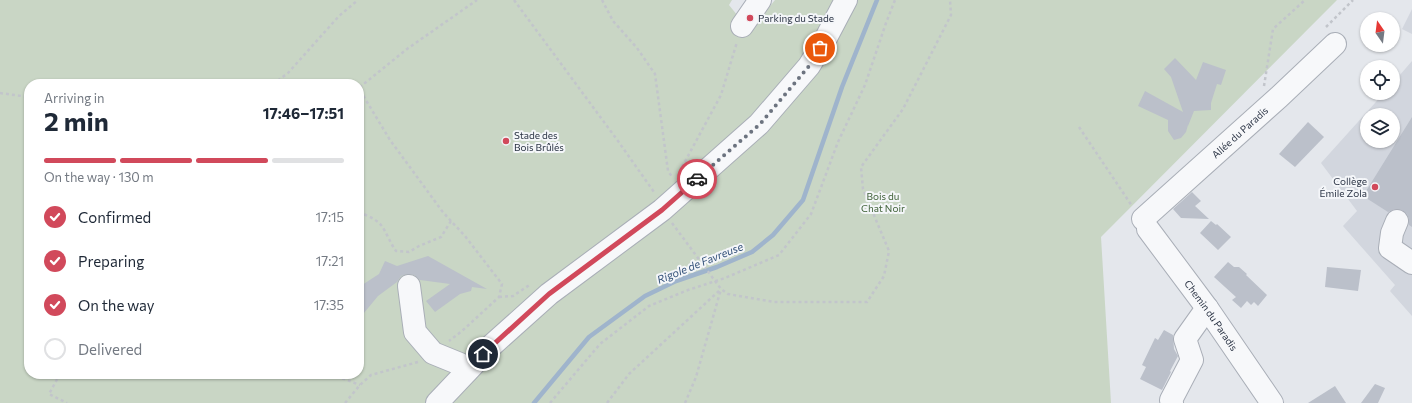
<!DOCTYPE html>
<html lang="en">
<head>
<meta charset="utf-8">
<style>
  body { margin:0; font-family:Commissioner,sans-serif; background:#f2f2f3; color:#1f2937; height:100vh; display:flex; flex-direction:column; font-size:15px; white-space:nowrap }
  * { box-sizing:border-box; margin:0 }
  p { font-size:13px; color:#747a83 }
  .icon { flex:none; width:22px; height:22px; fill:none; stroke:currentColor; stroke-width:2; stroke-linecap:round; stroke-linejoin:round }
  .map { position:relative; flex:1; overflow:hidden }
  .drawer { position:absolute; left:24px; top:79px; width:340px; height:300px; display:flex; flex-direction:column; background:#fff; border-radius:16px; box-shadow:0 1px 3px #0004 }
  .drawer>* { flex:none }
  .needle { width:26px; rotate:346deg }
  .buttons { position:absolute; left:1360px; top:12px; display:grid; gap:8px }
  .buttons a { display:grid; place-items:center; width:40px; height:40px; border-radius:50%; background:#fff; box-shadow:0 1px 3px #0004; font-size:20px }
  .pin { position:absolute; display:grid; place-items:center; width:34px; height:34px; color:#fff; margin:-17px; border:2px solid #fff; border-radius:50%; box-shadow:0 1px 4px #0007 }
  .courier { position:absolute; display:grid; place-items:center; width:40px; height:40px; margin:-20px; border:3px solid #d1495b; border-radius:50%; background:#fff; color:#222; box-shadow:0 1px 5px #0007 }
  .head em { font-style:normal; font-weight:700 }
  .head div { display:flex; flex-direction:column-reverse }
  .head { display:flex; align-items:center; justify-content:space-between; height:68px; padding:0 20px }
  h1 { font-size:26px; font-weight:700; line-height:30px }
  .bar { display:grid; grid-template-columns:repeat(4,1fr); gap:6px 4px; align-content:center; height:48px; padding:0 20px }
  .bar i { height:5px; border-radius:3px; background:#e0e1e3 }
  .bar .on { background:#d1495b }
  .bar p { grid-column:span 4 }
  ol { padding:0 20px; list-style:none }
  li { display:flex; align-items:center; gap:12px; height:44px }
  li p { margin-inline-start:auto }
  li .icon { padding:4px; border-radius:50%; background:#d1495b; color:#fff; stroke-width:4 }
  li:last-child { color:#747a83 }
  li i { width:22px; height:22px; border:2px solid #e0e1e3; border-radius:50% }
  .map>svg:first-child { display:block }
</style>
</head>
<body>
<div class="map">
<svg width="1412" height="403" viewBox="0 0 1412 403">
  <rect width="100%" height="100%" fill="#e4e7ec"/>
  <g fill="#d2d6de" fill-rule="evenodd">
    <path d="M1412 9V34L1402 29Z"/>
    <path d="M1412 61V316L1390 291 1395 285 1343 226 1357 211 1321 163 1384 93H1393V83ZM1367 115H1393V141H1367Z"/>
  </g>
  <path fill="#c9d6c5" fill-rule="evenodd" d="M0 0H732L729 5 750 31 775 0H1337L1101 237 1111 403H0ZM29 84H359V374H29Z"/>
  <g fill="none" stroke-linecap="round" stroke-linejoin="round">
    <path stroke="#9fb4cc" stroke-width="4.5" d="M534 403 589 337 645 296 676 281 717 267 752 252 773 235 803 200 842 87 877 0"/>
  </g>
  <g fill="#bbc0ca">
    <path d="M1175 58 1196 80 1203 62 1226 70 1221 85 1217 84 1211 103V110L1194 111 1188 126V125L1186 132 1181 138 1174 140 1168 131V120L1138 106 1145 91 1183 112 1171 77 1164 69Z"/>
    <path d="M1412 117V227L1409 225V219L1407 214 1402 210 1395 209 1388 212 1363 196Z"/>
    <path d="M1308 122 1324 137 1295 167 1279 154Z"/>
    <path d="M1192 192 1201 201 1195 206 1209 219 1181 218 1173 209Z"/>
    <path d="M1211 221 1216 225 1217 224 1231 237 1218 250 1200 233Z"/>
    <path d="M428 256 487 289 472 287 471 291 460 294 435 312 426 301 450 284 420 280 414 275 407 274 401 276 397 282 378 296 359 319V287L379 274 385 261 397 266Z"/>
    <path d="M1228 262 1234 267H1239L1247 274 1246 275 1267 295 1258 306 1254 302 1251 305 1247 301 1241 308 1232 300 1236 297 1214 277Z"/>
    <path d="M1327 267 1361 270 1358 291 1325 287Z"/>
    <path d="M1164 330 1173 335 1174 349 1178 356 1170 371 1171 372 1162 390 1140 379 1146 367 1142 365 1155 338 1158 340Z"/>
    <path d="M1375 384 1385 388 1378 403H1361Z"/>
    <path d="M1335 386 1346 403H1308Z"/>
  </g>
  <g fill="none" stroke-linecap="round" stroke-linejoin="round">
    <g stroke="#a9aeb7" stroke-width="24">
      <g id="minor">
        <path d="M742 26 760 0"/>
        <path id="s1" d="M1143 219 1279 97 1335 44"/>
        <path d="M1397 221 1392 233 1390 248 1412 263"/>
        <path id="s2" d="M1148 229 1207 308 1272 403"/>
        <path d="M409 286 415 332 433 353 460 364 467 371"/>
        <path d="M437 403 491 346 549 294 662 210 759 124 809 66 826 38 846 0"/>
        <path d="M1172 403 1171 400 1192 360 1185 339 1207 308"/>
      </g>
    </g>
    <g stroke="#c2c5cb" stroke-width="2.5" stroke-dasharray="3 3" stroke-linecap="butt">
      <path d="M514 0 618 141 654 192 652 193"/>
      <path d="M602 0 613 21 637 48 655 74 668 171 673 178"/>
      <path d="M1326 27 1353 0"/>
      <path d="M273 84 288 73 339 16 358 0"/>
      <path d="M1264 86 1273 29 1305 0"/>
      <path d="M0 93 29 97"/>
      <path d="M1079 127 1132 206"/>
      <path d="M682 167 721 95 737 42"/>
      <path d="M359 212C366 215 376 219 381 225 386 231 390 243 396 251L409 252 419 246 441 237 451 221 465 236 502 284 499 297 462 331 449 341"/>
      <path d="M451 221 442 211 390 140 361 92 360 87 407 49 477 0"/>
      <path d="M672 223 721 289 728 294 774 302H867L884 276 889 251 863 189 861 167 903 109 951 15 950 0"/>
      <path d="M499 297 513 296 531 284"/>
      <path d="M60 374 49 394 67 403"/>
      <path d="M331 374 360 385"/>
      <path d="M345 403 360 385 371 375 418 362"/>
      <path d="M550 403 600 344 649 306 688 290 725 278 779 255 811 214 838 142 865 85 886 23 895 0"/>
      <path d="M607 403 629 374 721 289"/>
      <path d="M685 403 696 377 721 289"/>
    </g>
    <use href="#minor" stroke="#f7f8fa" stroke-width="22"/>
  </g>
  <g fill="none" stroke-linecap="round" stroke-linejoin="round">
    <path stroke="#6c737f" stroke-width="4" stroke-dasharray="0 7.2" d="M697 179 760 124 809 66 820 48"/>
    <path stroke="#d1495b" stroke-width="5" d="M483 354 549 294 662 210 697 179"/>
  </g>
  <g fill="#d1495b" stroke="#f4f6f9" stroke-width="1.5">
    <circle cx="750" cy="18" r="4"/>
    <circle cx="506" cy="141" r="4"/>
    <circle cx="1375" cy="187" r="4"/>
  </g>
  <g text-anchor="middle" stroke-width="4" stroke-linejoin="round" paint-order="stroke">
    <g font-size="10" fill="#2b3445" stroke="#f4f6f9" text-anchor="start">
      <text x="758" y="22">Parking du Stade</text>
      <text x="514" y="139">Stade des<tspan x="514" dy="12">Bois Brûlés</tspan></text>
      <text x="1367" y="185" text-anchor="end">Collège<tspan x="1367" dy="12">Émile Zola</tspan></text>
    </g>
    <g font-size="10" fill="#2b3445" stroke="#f4f6f9">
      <text dy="4" stroke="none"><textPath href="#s1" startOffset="130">Allée du Paradis</textPath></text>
      <text dy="4" stroke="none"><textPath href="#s2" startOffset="107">Chemin du Paradis</textPath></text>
    </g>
    <g font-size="10" fill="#3f6138" stroke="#f4f6f9">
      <text x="883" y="200">Bois du<tspan x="883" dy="12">Chat Noir</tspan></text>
    </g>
    <g font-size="11" font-style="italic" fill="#34527a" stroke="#f4f6f9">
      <text transform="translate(700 263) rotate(-22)" y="4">Rigole de Favreuse</text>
    </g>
  </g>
</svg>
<div class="buttons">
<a><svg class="needle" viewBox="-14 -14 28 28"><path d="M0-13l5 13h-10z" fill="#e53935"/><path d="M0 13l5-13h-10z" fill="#747a83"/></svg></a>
<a><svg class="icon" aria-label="locate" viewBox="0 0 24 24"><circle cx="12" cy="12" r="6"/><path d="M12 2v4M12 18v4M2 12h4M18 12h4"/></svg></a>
<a><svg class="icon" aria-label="layers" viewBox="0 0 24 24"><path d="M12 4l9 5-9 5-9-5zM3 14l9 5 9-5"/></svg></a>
</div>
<div class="pin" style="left:820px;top:48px;background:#ea580c"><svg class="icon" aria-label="bag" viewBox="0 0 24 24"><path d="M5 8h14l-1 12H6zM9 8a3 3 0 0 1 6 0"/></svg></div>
<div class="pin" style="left:483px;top:354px;background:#1f2937"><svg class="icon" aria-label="home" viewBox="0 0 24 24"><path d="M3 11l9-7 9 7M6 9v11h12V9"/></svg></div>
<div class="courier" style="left:697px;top:179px"><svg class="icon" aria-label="car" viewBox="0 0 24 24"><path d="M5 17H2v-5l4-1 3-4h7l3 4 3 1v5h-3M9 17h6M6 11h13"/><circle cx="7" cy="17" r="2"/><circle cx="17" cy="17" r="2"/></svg></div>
<section class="drawer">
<div class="head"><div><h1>2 min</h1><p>Arriving in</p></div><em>17:46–17:51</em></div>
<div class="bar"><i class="on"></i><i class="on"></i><i class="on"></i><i></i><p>On the way · 130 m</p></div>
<ol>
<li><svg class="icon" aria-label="check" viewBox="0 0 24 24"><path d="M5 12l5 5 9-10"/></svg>Confirmed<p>17:15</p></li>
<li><svg class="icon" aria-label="check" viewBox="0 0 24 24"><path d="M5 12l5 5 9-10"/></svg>Preparing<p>17:21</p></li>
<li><svg class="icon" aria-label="check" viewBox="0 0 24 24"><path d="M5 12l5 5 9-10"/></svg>On the way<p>17:35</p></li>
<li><i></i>Delivered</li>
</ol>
</section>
</div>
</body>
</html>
